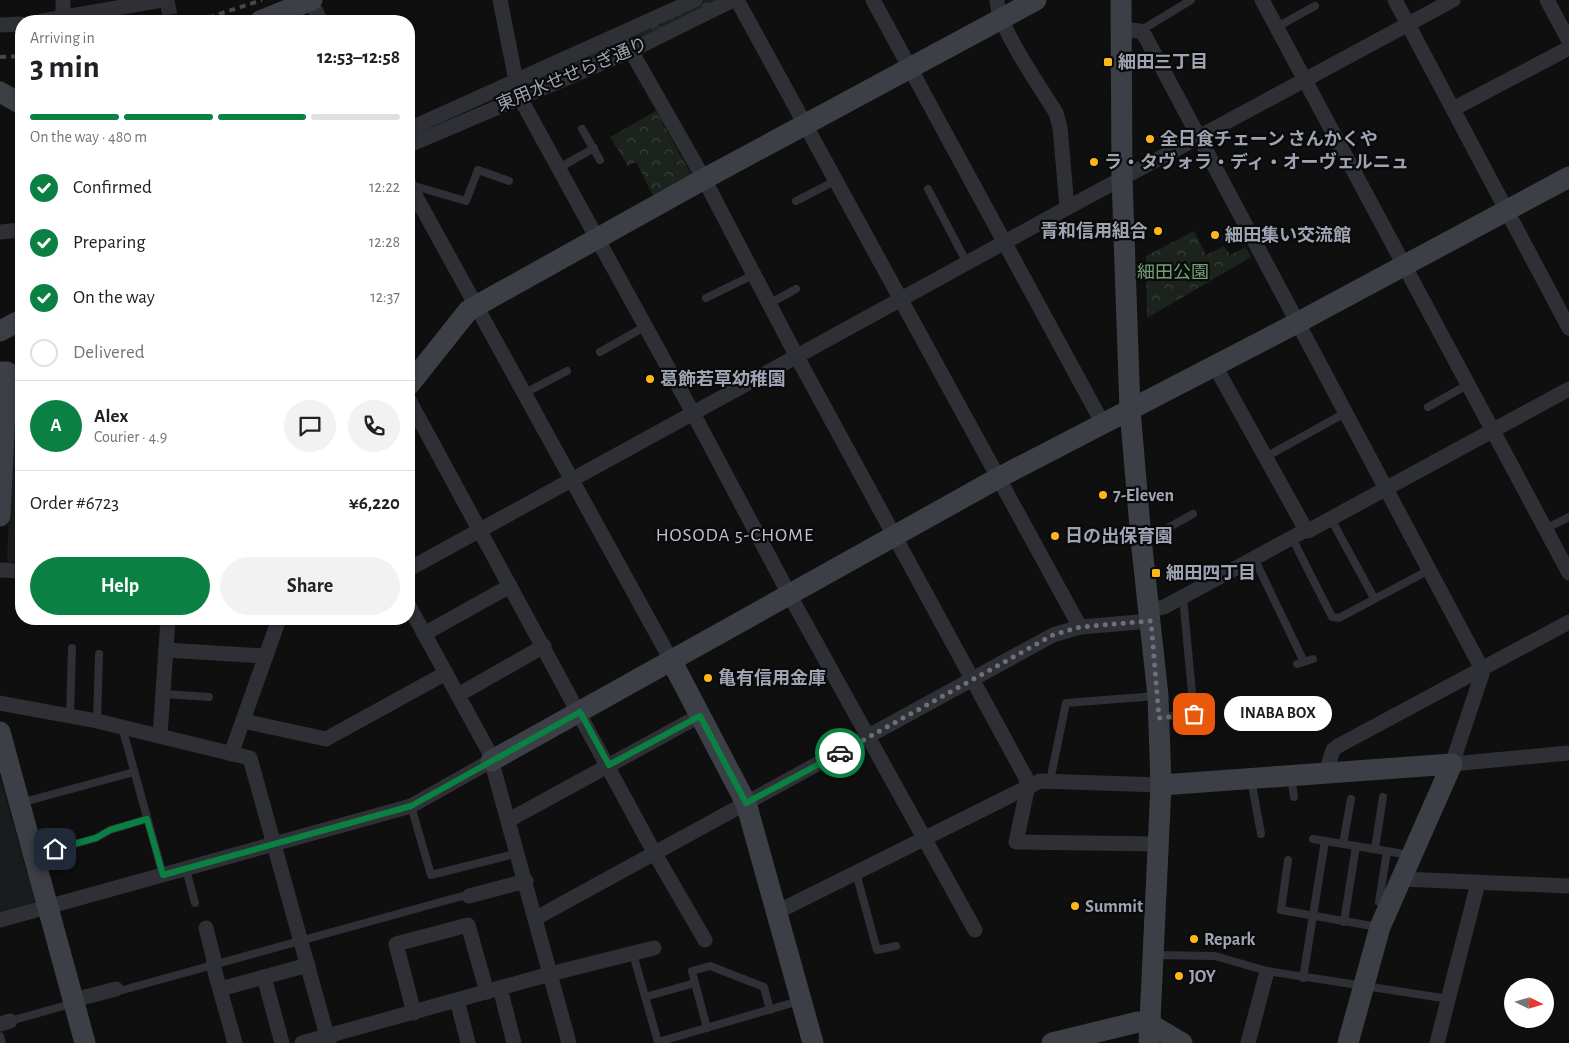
<!DOCTYPE html>
<html lang="en">
<head>
<meta charset="utf-8">
<style>
  body { margin:0; font-family:"Alegreya Sans","Noto Sans JP",sans-serif; background:#f2f2f2; color:#202124; height:100vh; display:flex; flex-direction:column; font-size:19px; white-space:nowrap }
  * { box-sizing:border-box; margin:0 }
  p { font-size:16px; color:#757577 }
  .icon { flex:none; width:28px; height:28px; fill:none; stroke:currentColor; stroke-width:2; stroke-linecap:round; stroke-linejoin:round }
  .map { position:relative; flex:1; overflow:hidden }
  .details { position:absolute; left:15px; top:15px; width:400px; height:610px; display:flex; flex-direction:column; background:#fff; border-radius:20px; box-shadow:0 1px 4px #0004 }
  .details>* { flex:none }
  .needle { width:32px; rotate:95deg }
  .fabs { position:absolute; left:1504px; top:978px; display:grid; gap:10px }
  .fabs a { display:grid; place-items:center; width:50px; height:50px; border-radius:50%; background:#fff; box-shadow:0 1px 4px #0004; font-size:25px }
  .pin { position:absolute; display:grid; place-items:center; width:42px; height:42px; color:#fff; margin:-21px; border-radius:10px; box-shadow:0 2px 8px #0006 }
  .courier { position:absolute; display:grid; place-items:center; width:50px; height:50px; margin:-25px; border:4px solid #0b8043; border-radius:50%; background:#fff; color:#222; box-shadow:0 1px 6px #0007 }
  .bubble { position:absolute; height:35px; border-radius:18px; background:#fff; box-shadow:0 1px 4px #0004; font-size:16px; font-weight:700; line-height:35px; text-align:center }
  .overview em { font-style:normal; font-weight:700 }
  .overview div { display:flex; flex-direction:column-reverse }
  .overview { display:flex; align-items:center; justify-content:space-between; height:85px; padding:0 15px }
  h1 { font-size:32px; font-weight:700; line-height:38px }
  .bar { display:grid; grid-template-columns:repeat(4,1fr); gap:8px 5px; align-content:center; height:60px; padding:0 15px }
  .bar i { height:6px; border-radius:4px; background:#e0e0e0 }
  .bar .on { background:#0b8043 }
  .bar p { grid-column:span 4 }
  .line { display:flex; align-items:center; gap:12px; padding:0 15px; border-top:1px solid #e0e0e0 }
  .line div { flex:1 }
  .round { display:grid; place-items:center; flex:none; width:52px; height:52px; border-radius:26px; background:#f2f2f2 }
  ol { padding:0 15px; list-style:none }
  li { display:flex; align-items:center; gap:15px; height:55px }
  li p { margin-inline-start:auto }
  li .icon { padding:5px; border-radius:50%; background:#0b8043; color:#fff; stroke-width:4 }
  li:last-child { color:#757577 }
  li i { width:28px; height:28px; border:2px solid #e0e0e0; border-radius:50% }
  .button { display:flex; gap:10px; margin-top:auto; padding:10px 15px }
  .button a { flex:1; height:58px; border-radius:30px; background:#0b8043; color:#fff; font-size:20px; font-weight:700; line-height:58px; text-align:center }
  .button a+a { background:#f2f2f2; color:#202124 }
  .map>svg:first-child { display:block }
</style>
</head>
<body>
<div class="map">
<svg width="1569" height="1043" viewBox="0 0 1569 1043">
  <defs>
    <pattern id="park-crowns" width="20" height="18" patternUnits="userSpaceOnUse" patternTransform="scale(1.25)"><rect width="20" height="18" fill="#1b231c"/><path d="M2 6a3 3 0 1 1 6 0M12 15a3 3 0 1 1 6 0" fill="none" stroke="#39403b"/></pattern>
  </defs>
  <rect width="100%" height="100%" fill="#0f0f10"/>
  <g fill="#1a1b1d">
    <path d="M21 377V563L7 562 15 378Z"/>
    <path d="M0 777 36 904 0 914Z"/>
  </g>
  <g fill="url(#park-crowns)">
    <path d="M702 0H729L631 49 625 37Z"/>
    <path d="M623 38 628 50 520 95 519 82Z"/>
    <path d="M656 111 692 176 654 197 636 162 628 166 610 137Z"/>
    <path d="M1194 231 1206 255 1224 246 1230 255 1246 247 1251 257 1147 318 1146 256Z"/>
  </g>
  <g fill="none" stroke-linecap="round" stroke-linejoin="round">
    <path stroke="#2c2d31" stroke-width="15" stroke-dasharray="15 8" stroke-linecap="butt" d="M167 0 171 21"/>
    <g stroke="#2f3035" stroke-width="8">
      <path d="M1277 27 1315 6"/>
      <path d="M1140 31 1191 0"/>
      <path d="M582 129 600 160"/>
      <path d="M559 168 594 148"/>
      <path d="M411 185 466 201 478 170 509 181"/>
      <path d="M928 189 967 263"/>
      <path d="M796 201 837 180"/>
      <path d="M706 298 753 275"/>
      <path d="M769 304 796 289"/>
      <path d="M600 352 646 326"/>
      <path d="M525 393 567 371"/>
      <path d="M1428 407 1467 385"/>
      <path d="M1264 458 1345 413"/>
      <path d="M1331 519 1374 598"/>
      <path d="M1545 529 1569 517"/>
      <path d="M1143 538 1155 535 1193 514"/>
      <path d="M1292 538 1332 617 1339 618 1429 570"/>
      <path d="M1254 558 1304 662"/>
      <path d="M1297 664 1313 659"/>
      <path d="M164 694 209 697"/>
      <path d="M70 716 72 648"/>
      <path d="M1161 717 1194 714 1183 597"/>
      <path d="M97 721 99 654"/>
      <path d="M122 727 163 875"/>
      <path d="M1291 777 1294 797"/>
      <path d="M1251 779 1261 834"/>
      <path d="M1050 781 1066 703 1156 696"/>
      <path d="M20 803 134 772"/>
      <path d="M411 806 431 875 518 853"/>
      <path d="M1313 839 1410 855"/>
      <path d="M1343 844 1351 799"/>
      <path d="M1375 849 1383 797"/>
      <path d="M36 855 96 838 110 830 147 819"/>
      <path d="M1288 860 1281 910 1378 927"/>
      <path d="M186 869 195 903"/>
      <path d="M856 873 877 950 896 946"/>
      <path d="M1387 906 1379 902 1387 851"/>
      <path d="M1344 922 1356 846"/>
      <path d="M633 954 658 1042 799 1001"/>
      <path d="M1156 955 1215 956 1267 971V973"/>
      <path d="M1267 971 1449 999"/>
      <path d="M1303 978 1325 841"/>
      <path d="M695 983 707 1028"/>
      <path d="M116 989 119 991 466 895 469 896"/>
      <path d="M645 997 695 983 692 971 710 966 764 987 770 1010"/>
      <path d="M10 1021 67 1005"/>
      <path d="M0 1036 2 1043"/>
    </g>
    <g stroke="#2f3035" stroke-width="15">
      <path d="M500 0 519 96 693 413 789 594 975 930"/>
      <path d="M737 0 1080 627"/>
      <path d="M873 0 1103 424"/>
      <path d="M997 0C997 26 1041 88 1056 113L1060 127 1067 208"/>
      <path d="M1262 0 1569 573"/>
      <path d="M1395 0 1569 328"/>
      <path d="M1547 0 1569 41"/>
      <path d="M310 1 321 21"/>
      <path d="M63 18V0"/>
      <path d="M42 21 162 0"/>
      <path d="M0 25 21 24"/>
      <path d="M1121 29 1140 31 1145 36 1482 669V674L1452 764 1569 753"/>
      <path d="M622 35 704 179 796 355 1026 778 1028 786 1016 842 1158 844"/>
      <path d="M1453 109 1569 48"/>
      <path d="M409 129 695 0"/>
      <path d="M409 145 630 51 733 0"/>
      <path d="M409 184 671 660"/>
      <path d="M0 232 21 230"/>
      <path d="M1215 366 1306 530"/>
      <path d="M409 400 655 854 705 940"/>
      <path d="M409 569 1067 208 1453 0"/>
      <path d="M0 570 21 571"/>
      <path d="M409 606 489 752 569 1043"/>
      <path d="M1150 610 1164 607 1306 530 1308 531 1569 389"/>
      <path d="M424 634 510 586"/>
      <path d="M166 650 266 656"/>
      <path d="M458 695 544 646"/>
      <path d="M0 703 97 721 250 758 329 1043"/>
      <path d="M243 721 326 739 446 673"/>
      <path d="M160 736 168 619"/>
      <path d="M231 754 279 619"/>
      <path d="M1326 772 1333 750 1338 746 1569 622"/>
      <path d="M509 820 699 716"/>
      <path d="M1402 879 1569 886"/>
      <path d="M469 896 526 881"/>
      <path d="M777 912 1040 781 1161 785"/>
      <path d="M536 918 1053 635 1080 627 1151 621"/>
      <path d="M0 920 411 806 491 761"/>
      <path d="M206 928 214 960 213 965 235 1043"/>
      <path d="M264 977 282 1043"/>
      <path d="M500 988 514 1043"/>
      <path d="M220 989 308 965"/>
      <path d="M74 1000 116 989"/>
      <path d="M457 1000 468 1043"/>
      <path d="M414 1013 396 944 468 925 487 992"/>
      <path d="M0 1024 10 1021"/>
      <path d="M302 1043 550 974 654 948"/>
      <path d="M1248 1043 1266 975"/>
      <path d="M1437 1043 1478 883"/>
    </g>
    <g stroke="#3d3f46" stroke-width="21">
      <path d="M1121 0 1122 178 1130 410 1141 539 1158 696 1161 785 1149 1043"/>
      <path d="M260 21 312 0"/>
      <path d="M0 92 21 104"/>
      <path d="M0 331 21 320"/>
      <path d="M0 372H7L0 516"/>
      <path d="M409 385 468 311 476 306 704 179 1036 0"/>
      <path d="M671 660 746 803 813 1043"/>
      <path d="M0 732 85 1043"/>
      <path d="M491 761 1000 477 1297 323 1569 177"/>
      <path d="M1161 785 1452 764 1380 927 1348 1043"/>
      <path d="M1052 1043 1138 1022 1150 1024 1182 1043"/>
    </g>
    <g stroke="#46484f" stroke-width="4" stroke-dasharray="6 5" stroke-linecap="butt">
      <path d="M198 21 262 0"/>
      <path d="M0 57 21 56"/>
    </g>
  </g>
  <g fill="none" stroke-linecap="round" stroke-linejoin="round">
    <path stroke="#6c707a" stroke-width="5" stroke-dasharray="0 9" d="M840 753 1053 635 1080 627 1151 621 1159 718 1194 714"/>
    <path stroke="#0b8043" stroke-width="6" d="M55 849 96 838 110 830 147 819 163 875 411 806 580 712 609 765 700 716 746 803 840 753"/>
  </g>
  <g fill="#ffb618" stroke="#0a0a0b" stroke-width="2">
    <rect x="1103" y="57" width="10" height="10" rx="2.5"/>
    <circle cx="1150" cy="139" r="5"/>
    <circle cx="1094" cy="162" r="5"/>
    <circle cx="1158" cy="231" r="5"/>
    <circle cx="1215" cy="235" r="5"/>
    <circle cx="650" cy="379" r="5"/>
    <circle cx="1103" cy="495" r="5"/>
    <circle cx="1055" cy="536" r="5"/>
    <rect x="1151" y="568" width="10" height="10" rx="2.5"/>
    <circle cx="708" cy="678" r="5"/>
    <circle cx="1075" cy="906" r="5"/>
    <circle cx="1194" cy="939" r="5"/>
    <circle cx="1179" cy="976" r="5"/>
  </g>
  <g text-anchor="middle" stroke-width="4.5" stroke-linejoin="round" paint-order="stroke">
    <g font-size="18" font-weight="bold" fill="#9ea4b3" stroke="#0a0a0b" text-anchor="start">
      <text x="1118" y="68">細田三丁目</text>
      <text x="1160" y="145">全日食チェーン さんかくや</text>
      <text x="1104" y="168">ラ・タヴォラ・ディ・オーヴェルニュ</text>
      <text x="1148" y="237" text-anchor="end">青和信用組合</text>
      <text x="1225" y="241">細田集い交流館</text>
      <text x="660" y="385">葛飾若草幼稚園</text>
      <text x="1113" y="501">7-Eleven</text>
      <text x="1065" y="542">日の出保育園</text>
      <text x="1166" y="579">細田四丁目</text>
      <text x="718" y="684">亀有信用金庫</text>
      <text x="1085" y="912">Summit</text>
      <text x="1204" y="945">Repark</text>
      <text x="1189" y="982">JOY</text>
    </g>
    <g font-size="18" fill="#9ea4b3" stroke="#0a0a0b">
      <text transform="translate(572 74) rotate(-23)" y="6">東用水せせらぎ通り</text>
    </g>
    <g font-size="18" fill="#73a076" stroke="#0a0a0b">
      <text x="1173" y="278">細田公園</text>
    </g>
    <g font-size="19" letter-spacing="1" fill="#bfc3ce" stroke="#0a0a0b">
      <text x="735" y="541">HOSODA 5-CHOME</text>
    </g>
  </g>
</svg>
<div class="fabs">
<a><svg class="needle" viewBox="-14 -14 28 28"><path d="M0-13l5 13h-10z" fill="#e53935"/><path d="M0 13l5-13h-10z" fill="#757577"/></svg></a>
</div>
<div class="pin" style="left:1194px;top:714px;background:#ea580c"><svg class="icon" aria-label="bag" viewBox="0 0 24 24"><path d="M5 8h14l-1 12H6zM9 8a3 3 0 0 1 6 0"/></svg></div>
<div class="pin" style="left:55px;top:849px;background:#1f2937"><svg class="icon" aria-label="home" viewBox="0 0 24 24"><path d="M3 11l9-7 9 7M6 9v11h12V9"/></svg></div>
<div class="courier" style="left:840px;top:753px"><svg class="icon" aria-label="car" viewBox="0 0 24 24"><path d="M5 17H2v-5l4-1 3-4h7l3 4 3 1v5h-3M9 17h6M6 11h13"/><circle cx="7" cy="17" r="2"/><circle cx="17" cy="17" r="2"/></svg></div>
<div class="bubble" style="left:1224px;top:696px;width:108px">INABA BOX</div>
<section class="details">
<div class="overview"><div><h1>3 min</h1><p>Arriving in</p></div><em>12:53–12:58</em></div>
<div class="bar"><i class="on"></i><i class="on"></i><i class="on"></i><i></i><p>On the way · 480 m</p></div>
<ol>
<li><svg class="icon" aria-label="check" viewBox="0 0 24 24"><path d="M5 12l5 5 9-10"/></svg>Confirmed<p>12:22</p></li>
<li><svg class="icon" aria-label="check" viewBox="0 0 24 24"><path d="M5 12l5 5 9-10"/></svg>Preparing<p>12:28</p></li>
<li><svg class="icon" aria-label="check" viewBox="0 0 24 24"><path d="M5 12l5 5 9-10"/></svg>On the way<p>12:37</p></li>
<li><i></i>Delivered</li>
</ol>
<div class="line" style="height:90px"><b class="round" style="background:#0b8043;color:#fff">A</b><div><b>Alex</b><p>Courier · 4.9</p></div><a class="round"><svg class="icon" aria-label="chat" viewBox="0 0 24 24"><path d="M4 5h16v11H9l-5 4z"/></svg></a><a class="round"><svg class="icon" aria-label="phone" viewBox="0 0 24 24"><path d="M5 4h4l2 5-3 2q2 4 5 5l2-3 5 2v4C11 20 4 13 5 4z"/></svg></a></div>
<div class="line" style="height:65px"><div>Order #6723</div><b>¥6,220</b></div>
<div class="button"><a>Help</a><a>Share</a></div>
</section>
</div>
</body>
</html>
